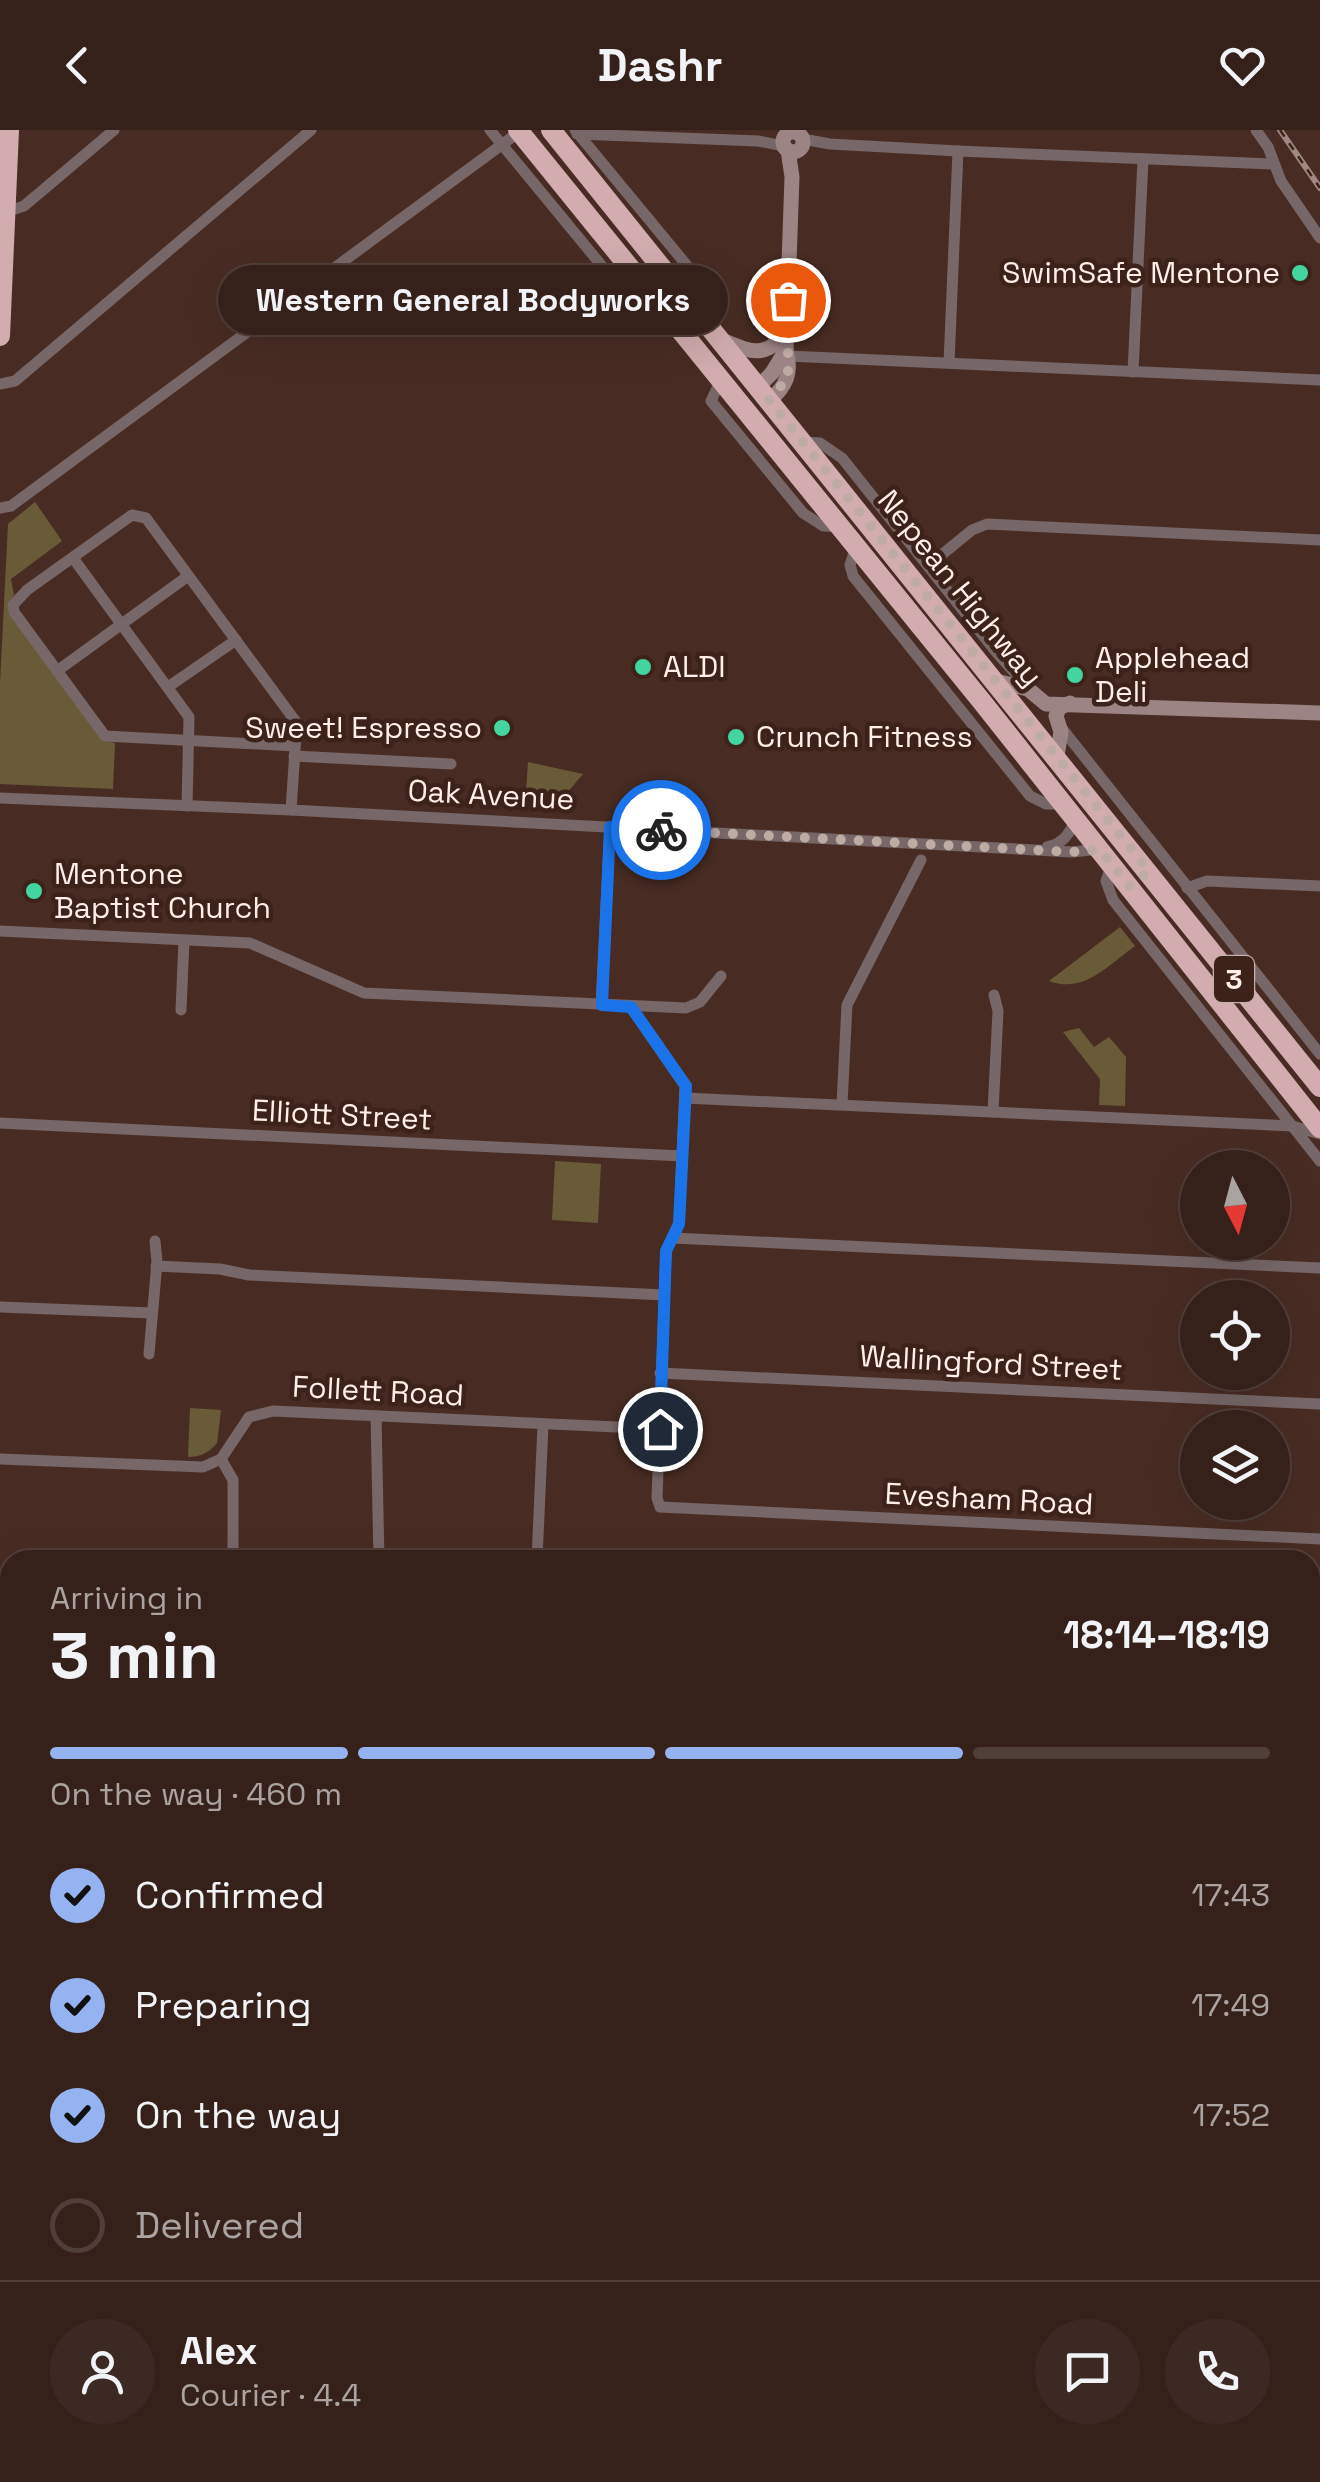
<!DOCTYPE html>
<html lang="en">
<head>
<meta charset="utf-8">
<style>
  body { margin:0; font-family:"Space Grotesk",sans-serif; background:#3d2923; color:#f1f3f6; height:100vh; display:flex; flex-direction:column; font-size:38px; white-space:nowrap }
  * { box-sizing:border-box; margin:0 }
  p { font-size:32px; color:#aaa3a2 }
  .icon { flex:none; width:55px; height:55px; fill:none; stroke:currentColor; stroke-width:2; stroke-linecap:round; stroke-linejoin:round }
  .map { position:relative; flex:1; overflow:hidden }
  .sheet { position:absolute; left:0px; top:1420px; width:1320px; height:932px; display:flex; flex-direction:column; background:#36211a; border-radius:30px 30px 0 0; box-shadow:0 10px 40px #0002,0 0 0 2px #503e39 }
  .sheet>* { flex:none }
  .needle { width:65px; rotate:174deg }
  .controls { position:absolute; left:1180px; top:1020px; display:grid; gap:20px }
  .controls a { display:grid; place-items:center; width:110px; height:110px; border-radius:50%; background:#36211a; box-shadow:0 10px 40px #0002,0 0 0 2px #503e39; font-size:50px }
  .pin { position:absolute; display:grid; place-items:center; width:85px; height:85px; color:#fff; margin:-42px; border:5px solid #fff; border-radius:50%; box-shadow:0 2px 10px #0007 }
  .courier { position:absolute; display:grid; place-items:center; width:100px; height:100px; margin:-50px; border:8px solid #1a73e8; border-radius:50%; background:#fff; color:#222; box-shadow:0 2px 12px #0007 }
  .bubble { position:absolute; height:70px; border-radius:35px; background:#36211a; box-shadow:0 10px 40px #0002,0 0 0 2px #503e39; font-size:32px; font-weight:700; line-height:70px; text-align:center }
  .head em { font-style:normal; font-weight:700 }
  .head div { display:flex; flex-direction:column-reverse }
  .head { display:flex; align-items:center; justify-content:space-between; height:170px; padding:0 50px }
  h1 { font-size:65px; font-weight:700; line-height:75px }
  .bar { display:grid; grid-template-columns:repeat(4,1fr); gap:15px 10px; align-content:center; height:120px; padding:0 50px }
  .bar i { height:12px; border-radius:8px; background:#503e39 }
  .bar .selected { background:#95b2f1 }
  .bar p { grid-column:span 4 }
  .line { display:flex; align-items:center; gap:25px; padding:0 50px; border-top:2px solid #503e39 }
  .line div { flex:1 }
  .round { display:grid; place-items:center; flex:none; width:105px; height:105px; border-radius:52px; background:#3d2923 }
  ol { padding:0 50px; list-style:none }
  li { display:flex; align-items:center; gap:30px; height:110px }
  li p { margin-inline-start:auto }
  li .icon { padding:10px; border-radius:50%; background:#95b2f1; color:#111; stroke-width:4 }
  li:last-child { color:#aaa3a2 }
  li i { width:55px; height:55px; border:5px solid #503e39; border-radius:50% }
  header { display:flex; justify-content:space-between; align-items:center; height:130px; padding:0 50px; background:#36211a; font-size:45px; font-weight:700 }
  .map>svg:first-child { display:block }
</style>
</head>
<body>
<header><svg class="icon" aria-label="back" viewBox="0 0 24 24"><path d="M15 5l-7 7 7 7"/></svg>Dashr<svg class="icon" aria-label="heart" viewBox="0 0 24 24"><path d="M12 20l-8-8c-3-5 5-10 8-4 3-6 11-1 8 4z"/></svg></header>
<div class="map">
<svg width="1320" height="2352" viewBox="0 0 1320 2352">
  <rect width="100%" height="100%" fill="#482c23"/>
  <g fill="#695b38">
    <path d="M35 372 62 411 11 449 14 465 10 471 105 611 115 613 113 659 0 654V553L8 394Z"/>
    <path d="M528 632 583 644 554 678H525Z"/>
    <path d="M1120 797 1135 816C1107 836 1084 864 1049 851Z"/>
    <path d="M1079 898 1094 917 1109 907 1126 927 1125 976 1099 975 1100 949 1063 902Z"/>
    <path d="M555 1031 601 1034 598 1093 552 1090Z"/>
    <path d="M190 1278 221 1280 217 1313C209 1323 200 1327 188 1327Z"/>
  </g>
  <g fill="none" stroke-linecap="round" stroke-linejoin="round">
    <g stroke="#776768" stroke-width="11">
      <path d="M490 0 602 136 611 144 635 150"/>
      <path d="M575 0 694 144 698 153 693 174"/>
      <path d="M1256 0 1268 17 1281 51 1320 108"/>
      <path d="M577 4 758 11 784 16"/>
      <path d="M803 9 830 14 958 21 1273 34"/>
      <path d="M6 82 24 76 114 0"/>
      <path d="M788 226 1320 250"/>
      <path d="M949 233 958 21"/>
      <path d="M1133 242 1143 29"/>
      <path d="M720 252 711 271 803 383 823 396 841 397"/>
      <path d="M0 254 15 251 311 0"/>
      <path d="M803 312 820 313 842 328 997 523 1032 562"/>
      <path d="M0 378 11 376 519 2"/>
      <path d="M856 417 850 435 853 446 1030 666 1046 674H1064"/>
      <path d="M73 428 189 587 187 676"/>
      <path d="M928 436 972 400 987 394 1320 410"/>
      <path d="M57 541 188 446"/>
      <path d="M168 557 236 510"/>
      <path d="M1060 596 1320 924"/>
      <path d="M294 626 451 634"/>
      <path d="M0 668 291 680 1072 722 1100 719"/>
      <path d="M291 680 296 605V592L146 388 132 385 27 460 13 475 14 482 105 606 295 616"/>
      <path d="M1047 717C1063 714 1069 704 1076 690"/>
      <path d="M1112 734 1106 751 1113 770 1320 1031"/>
      <path d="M1187 758 1207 751 1320 756"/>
      <path d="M0 801 250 813 364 863 686 878 700 872 721 846"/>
      <path d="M601 875 610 697"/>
      <path d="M631 877 685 956 679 1093 666 1121 657 1368 660 1377 1320 1409"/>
      <path d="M181 880 184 810"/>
      <path d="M685 968 1292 996 1320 1004"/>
      <path d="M842 974 847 875 921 730"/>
      <path d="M993 982 998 881 994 865"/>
      <path d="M0 993 682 1026"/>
      <path d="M673 1108 1320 1138"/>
      <path d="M156 1136 220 1139 249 1145 664 1165"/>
      <path d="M0 1177 152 1183"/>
      <path d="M149 1224 157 1132 155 1111"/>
      <path d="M660 1243 1320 1274"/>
      <path d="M376 1286 379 1430"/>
      <path d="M0 1329 203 1337 221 1329 249 1287 273 1281 660 1299"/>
      <path d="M221 1329 233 1350V1430"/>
      <path d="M537 1430 543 1294"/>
      <path d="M0 1494H10"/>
      <path d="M1310 1557H1320"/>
      <path d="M1310 2113H1320"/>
      <path d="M0 2117 10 2118"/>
      <path d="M0 2262 10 2263"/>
      <path d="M1310 2290 1320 2291"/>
      <path d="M359 2352V2342"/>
      <path d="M526 2352V2342"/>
      <path d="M692 2352 693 2342"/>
      <path d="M870 2352V2342"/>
      <path d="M1008 2352 1009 2342"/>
      <path d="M1156 2352V2342"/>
      <path d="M1303 2352 1304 2342"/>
    </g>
    <g stroke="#9c8384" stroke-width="15">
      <circle cx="793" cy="12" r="10"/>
      <path d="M722 210C751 222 765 230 787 201"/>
      <path d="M758 257 772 243 786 220"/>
      <path d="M769 271C787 256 792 242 786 220L792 47 788 20"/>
      <path d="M996 551 1028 559 1046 574 1320 583"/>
      <path d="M1057 626 1061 602 1056 586 1059 578 1070 573"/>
      <path d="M0 1881 10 1882"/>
      <path d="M0 1895H10"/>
      <path d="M1310 1953H1320"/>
    </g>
    <g stroke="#d2acae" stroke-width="20">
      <path d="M518 0 983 573 1320 998"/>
      <path d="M551 0 1320 957"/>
      <path d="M0 206 9 0"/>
    </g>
    <g stroke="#9f8982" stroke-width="6">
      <path id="rail" d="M1280 0 1320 58"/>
    </g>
    <use href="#rail" stroke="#3d2219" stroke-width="2.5" stroke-dasharray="8" stroke-linecap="butt"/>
  </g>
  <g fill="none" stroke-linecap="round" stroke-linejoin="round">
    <path stroke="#beaba4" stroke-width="10" stroke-dasharray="0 18" d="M661 700 1072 722 1100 720 1130 756 1149 741 769 270 788 248V170"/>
    <path stroke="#1a73e8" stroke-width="12" d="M660 1299 666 1121 679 1094 686 956 631 877 602 875 610 697 661 700"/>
  </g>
  <g fill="#43d4a0" stroke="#3d2219" stroke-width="4">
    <circle cx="1300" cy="143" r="10"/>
    <circle cx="643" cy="537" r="10"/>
    <circle cx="1075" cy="545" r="10"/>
    <circle cx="502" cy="598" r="10"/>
    <circle cx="736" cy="607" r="10"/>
    <circle cx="34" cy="761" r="10"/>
  </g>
  <g text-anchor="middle" stroke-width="9" stroke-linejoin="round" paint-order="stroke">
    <rect fill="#3d2219" stroke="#c4b2ab" stroke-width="2.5" x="1214" y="826" width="40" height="46" rx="8"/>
    <g font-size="28" font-weight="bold" fill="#feefea">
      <text x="1234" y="859">3</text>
    </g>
    <g font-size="30" fill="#feefea" stroke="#3d2219" text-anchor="start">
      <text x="1280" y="153" text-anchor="end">SwimSafe Mentone</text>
      <text x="1095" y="538">Applehead<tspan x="1095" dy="34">Deli</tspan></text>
      <text x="663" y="547">ALDI</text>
      <text x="482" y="608" text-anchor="end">Sweet! Espresso</text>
      <text x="756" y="617">Crunch Fitness</text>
      <text x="54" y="754">Mentone<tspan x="54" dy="34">Baptist Church</tspan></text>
    </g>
    <g font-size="30" fill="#feefea" stroke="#3d2219">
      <text transform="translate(960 458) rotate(51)" y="10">Nepean Highway</text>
      <text transform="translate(491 665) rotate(3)" y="10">Oak Avenue</text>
      <text transform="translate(342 985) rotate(3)" y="10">Elliott Street</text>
      <text transform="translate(991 1233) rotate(3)" y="10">Wallingford Street</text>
      <text transform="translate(378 1261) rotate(3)" y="10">Follett Road</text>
      <text transform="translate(989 1369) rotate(3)" y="10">Evesham Road</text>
    </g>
  </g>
</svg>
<div class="controls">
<a><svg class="needle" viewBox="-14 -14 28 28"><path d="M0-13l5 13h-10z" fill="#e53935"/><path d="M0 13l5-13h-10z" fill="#aaa3a2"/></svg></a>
<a><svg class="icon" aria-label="locate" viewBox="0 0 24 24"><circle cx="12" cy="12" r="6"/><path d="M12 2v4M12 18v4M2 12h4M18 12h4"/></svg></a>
<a><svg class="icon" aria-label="layers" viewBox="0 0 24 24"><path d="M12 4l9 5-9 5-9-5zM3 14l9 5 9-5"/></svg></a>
</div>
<div class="pin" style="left:788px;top:170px;background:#ea580c"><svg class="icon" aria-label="bag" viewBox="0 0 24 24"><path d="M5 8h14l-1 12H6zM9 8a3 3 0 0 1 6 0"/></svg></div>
<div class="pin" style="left:660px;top:1299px;background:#1f2937"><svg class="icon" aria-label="home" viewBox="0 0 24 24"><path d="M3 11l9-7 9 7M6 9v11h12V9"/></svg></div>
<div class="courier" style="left:661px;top:700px"><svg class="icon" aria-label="bike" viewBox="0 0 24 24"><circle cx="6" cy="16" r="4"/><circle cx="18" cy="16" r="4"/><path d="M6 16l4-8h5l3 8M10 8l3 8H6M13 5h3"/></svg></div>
<div class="bubble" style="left:218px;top:135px;width:510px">Western General Bodyworks</div>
<section class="sheet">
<div class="head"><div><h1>3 min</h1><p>Arriving in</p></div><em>18:14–18:19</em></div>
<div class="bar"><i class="selected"></i><i class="selected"></i><i class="selected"></i><i></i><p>On the way · 460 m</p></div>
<ol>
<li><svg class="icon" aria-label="check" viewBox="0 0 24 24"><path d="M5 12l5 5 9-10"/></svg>Confirmed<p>17:43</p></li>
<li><svg class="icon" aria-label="check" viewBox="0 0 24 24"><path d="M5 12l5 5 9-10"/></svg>Preparing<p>17:49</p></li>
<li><svg class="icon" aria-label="check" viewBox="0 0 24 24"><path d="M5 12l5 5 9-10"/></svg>On the way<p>17:52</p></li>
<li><i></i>Delivered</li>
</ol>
<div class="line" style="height:180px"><a class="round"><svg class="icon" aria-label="person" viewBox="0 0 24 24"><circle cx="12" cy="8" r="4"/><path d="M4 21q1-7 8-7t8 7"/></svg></a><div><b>Alex</b><p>Courier · 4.4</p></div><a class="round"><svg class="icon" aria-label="chat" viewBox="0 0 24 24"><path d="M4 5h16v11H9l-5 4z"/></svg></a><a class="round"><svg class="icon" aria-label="phone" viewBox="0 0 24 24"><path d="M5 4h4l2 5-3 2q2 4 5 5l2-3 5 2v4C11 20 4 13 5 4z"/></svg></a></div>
</section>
</div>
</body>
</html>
